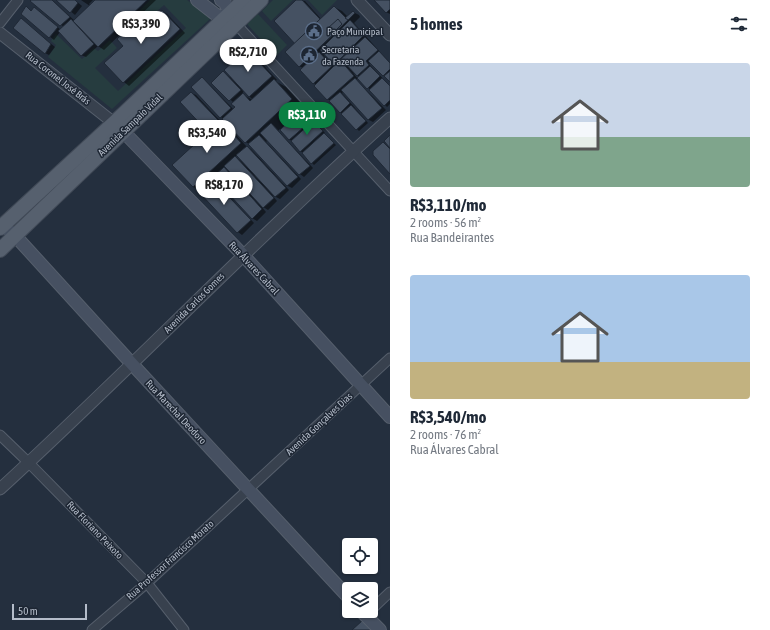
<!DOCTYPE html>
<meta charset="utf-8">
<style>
:root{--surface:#fff;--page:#f6f6f7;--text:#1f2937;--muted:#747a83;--accent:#0b8043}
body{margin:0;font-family:"Asap Condensed",sans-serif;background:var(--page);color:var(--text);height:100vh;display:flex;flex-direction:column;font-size:15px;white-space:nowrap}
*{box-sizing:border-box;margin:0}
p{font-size:13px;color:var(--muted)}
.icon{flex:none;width:22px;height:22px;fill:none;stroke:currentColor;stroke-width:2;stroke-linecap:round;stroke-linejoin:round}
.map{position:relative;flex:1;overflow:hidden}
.details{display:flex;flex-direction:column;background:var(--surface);width:380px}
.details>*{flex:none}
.fabs{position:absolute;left:342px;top:538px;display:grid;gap:8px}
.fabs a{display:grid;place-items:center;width:36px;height:36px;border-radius:4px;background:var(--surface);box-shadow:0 1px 3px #0004;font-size:20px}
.scale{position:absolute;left:12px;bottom:10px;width:75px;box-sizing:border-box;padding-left:4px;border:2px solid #b4bcc9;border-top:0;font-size:11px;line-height:14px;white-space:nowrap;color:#b4bcc9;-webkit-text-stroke:3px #1d2633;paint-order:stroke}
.price{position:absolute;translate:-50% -34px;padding:0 9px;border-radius:14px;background:#fff;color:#222;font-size:13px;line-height:26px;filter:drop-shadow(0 1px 2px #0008)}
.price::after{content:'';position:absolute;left:50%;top:24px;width:12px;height:9px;margin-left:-6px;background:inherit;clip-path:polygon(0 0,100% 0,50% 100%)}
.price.on{background:var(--accent);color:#fff}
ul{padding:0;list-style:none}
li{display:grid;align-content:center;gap:8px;height:212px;padding:0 20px}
li span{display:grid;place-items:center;height:124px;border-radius:4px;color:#555}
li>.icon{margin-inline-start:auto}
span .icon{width:72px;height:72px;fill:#fffc;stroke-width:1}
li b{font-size:17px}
h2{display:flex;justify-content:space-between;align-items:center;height:48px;padding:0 20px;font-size:17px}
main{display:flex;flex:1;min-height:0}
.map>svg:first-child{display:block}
.green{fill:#263c3f}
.shadow{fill:#0007;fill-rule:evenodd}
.building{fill:#455162;stroke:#1f2835}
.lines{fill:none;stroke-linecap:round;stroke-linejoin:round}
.minor-casing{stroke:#565f6c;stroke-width:11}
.tertiary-casing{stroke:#565f6c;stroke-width:13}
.secondary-casing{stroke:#565f6c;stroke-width:14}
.primary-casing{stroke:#414a57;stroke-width:16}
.minor{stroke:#38414e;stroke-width:9}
.tertiary{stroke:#38414e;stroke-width:11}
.secondary{stroke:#465061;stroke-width:12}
.primary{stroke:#56606e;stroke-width:14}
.labels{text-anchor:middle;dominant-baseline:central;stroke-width:3;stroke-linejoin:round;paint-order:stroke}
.poi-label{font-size:10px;fill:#b4bcc9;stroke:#1d2633;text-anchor:start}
.street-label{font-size:10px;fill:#b4bcc9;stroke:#1d2633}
</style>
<main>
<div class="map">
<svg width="390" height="630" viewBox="0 0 390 630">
<rect width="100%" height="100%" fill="#242f3e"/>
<g class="green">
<path d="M150,0H187L211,18L112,109L48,57L56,45L51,41L56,34L82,59L94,48L98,51L110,40L117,48L95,68L118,91L186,28L164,5L145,22L137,13Z"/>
<path d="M273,0H293L271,21L262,11Z"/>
<path d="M308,0H337L322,15Z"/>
<path d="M258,14L287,45L276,56L247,24Z"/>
</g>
<g class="shadow">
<path d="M33,0H52L75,21L90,6L81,0H93L89,4L91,6L96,0H156L104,50L98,46L86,57L81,55L60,32L54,40L22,14L27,8L32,11H38L61,30L64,27L32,1Z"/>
<path d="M57,0H75L82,6L75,15Z"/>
<path d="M298,0L305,1L321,19L334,7L342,11L348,17L353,12L359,15L360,17L354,23L390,63V80L371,62L369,64L390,86V104L387,107L359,78L356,80L386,110L373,122L369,120L343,92L342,93L368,123L359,131L328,99L315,86L316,85L314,83L303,68L299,66L296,43ZM325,54L337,65L334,67L324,56ZM344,61L348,66L342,63ZM353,73L360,77L358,79Z"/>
<path d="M375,0H390V14L386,12Z"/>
<path d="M162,11L167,14L185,33L129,86L124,82V46L138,21L146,26Z"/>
<path d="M21,19L55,47L49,55L45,53Z"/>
<path d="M247,50L253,54L277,80L275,81L286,87L304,107L301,110L305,112L325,133L324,134L336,145L314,165L280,129L278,131L313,168L304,177L300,174L268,140L266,142L301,179L292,188L288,186L250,145L246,142L225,120L221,117L202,78L206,81L234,110L236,107L234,103L213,83L224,73L230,77ZM244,91L252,99H251L242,94Z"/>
<path d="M191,93L196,95L221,122L227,125L247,147L251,149L289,190L280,199L272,195L277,201L268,210L260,205L266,212L257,221L252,218L214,176L211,179L216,182L254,223L242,235L238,232L200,190L193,187L210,131L207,129ZM237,155L243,162L235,157ZM226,166L232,173L223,168Z"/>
</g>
<g class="building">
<path d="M31,0H52L70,17L60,26L30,1Z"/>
<path d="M56,0H75L78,3L70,13Z"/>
<path d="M95,0H147L98,47L73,21Z"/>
<path d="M296,0H302L334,34L308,58L274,21Z"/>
<path d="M374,0H390V9L386,13Z"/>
<path d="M26,6L31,11L34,7L58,27L49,38L21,14Z"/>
<path d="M334,6L348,20L299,67L285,52Z"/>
<path d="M162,10L180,29L123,83L104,63L123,46L117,39L138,19L144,26Z"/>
<path d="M353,11L355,13L348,20L345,18Z"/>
<path d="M21,18L51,44L45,54L13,28Z"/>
<path d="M71,19L94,44L81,56L58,31Z"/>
<path d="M338,19L342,24L333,33L328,28Z"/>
<path d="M350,20L364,35L334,65L320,50Z"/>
<path d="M365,37L378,50L366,61L369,65L357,76L341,59Z"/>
<path d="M247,49L272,76L249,97L224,70Z"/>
<path d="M379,51L390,63V69L383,76L368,61Z"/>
<path d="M319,52L332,66L313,84L300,70Z"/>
<path d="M340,60L354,76L327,100L314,86Z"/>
<path d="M370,66L380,76L367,89L357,78Z"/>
<path d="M223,71L241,90L229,101L211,83Z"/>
<path d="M390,71V82L384,76Z"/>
<path d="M202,77L231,108L220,118L191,87Z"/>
<path d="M355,78L382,108L368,120L341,90Z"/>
<path d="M382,78L390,86V100L384,106L369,90Z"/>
<path d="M274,79L292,99L245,143L222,119L235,107L231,104L243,93L250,101Z"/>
<path d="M191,92L218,120L206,130L180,102Z"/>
<path d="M340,92L350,103L340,113L329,101Z"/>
<path d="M351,105L366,121L356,130L341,114Z"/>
<path d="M302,109L312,120L289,140L280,130Z"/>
<path d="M221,120L241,143L193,187L172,165Z"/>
<path d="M313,121L323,131L300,152L291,141Z"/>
<path d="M271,123L310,166L299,175L260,133Z"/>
<path d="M324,133L334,143L311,164L302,153Z"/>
<path d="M259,135L298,177L287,186L248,144Z"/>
<path d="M390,135V148L384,141Z"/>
<path d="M383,142L390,149V174L373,155V151Z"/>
<path d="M247,146L286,188L275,197L236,155Z"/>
<path d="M235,156L274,198L263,208L224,166Z"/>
<path d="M224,167L262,209L252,219L213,177Z"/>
<path d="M211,178L251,220L237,233L198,191Z"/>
<path d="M363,620L372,630H352Z"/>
</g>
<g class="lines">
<g class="minor-casing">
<g id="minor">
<path d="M0,23L18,0"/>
<path d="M236,24L390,191"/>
<path d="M0,435L29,463L147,583L184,630"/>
<path d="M371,610L390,592"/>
<path d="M92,630L147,583L390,358"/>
</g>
</g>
<g class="tertiary-casing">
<g id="tertiary">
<path d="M357,0L390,35"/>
<path d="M0,33L114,123"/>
<path d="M0,489C132,368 256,238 390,118"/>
</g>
</g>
<g class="secondary-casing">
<g id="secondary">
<path d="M197,0L215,14L232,23"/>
<path d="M221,0L225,3L234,21"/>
<path d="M117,125L243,255L390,417"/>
<path d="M3,225L20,241L133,365L349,598"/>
<path d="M361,611L380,630"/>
</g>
</g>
<g class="primary-casing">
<g id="primary">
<path d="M0,228L114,123L244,0"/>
<path d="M0,250L261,0"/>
</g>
</g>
<use href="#minor" class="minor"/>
<use href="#tertiary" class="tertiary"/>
<use href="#secondary" class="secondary"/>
<use href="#primary" class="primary"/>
</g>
<defs>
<g id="civic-ring" transform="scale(0.9)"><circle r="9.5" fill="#1d2633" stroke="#5c6f8a" stroke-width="1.5"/><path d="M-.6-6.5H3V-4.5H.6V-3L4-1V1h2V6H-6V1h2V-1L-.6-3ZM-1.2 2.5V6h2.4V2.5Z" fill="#5c6f8a"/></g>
</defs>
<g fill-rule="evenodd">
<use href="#civic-ring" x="314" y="31"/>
<use href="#civic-ring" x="309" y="55"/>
</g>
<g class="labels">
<g class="poi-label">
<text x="327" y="31">Paço Municipal</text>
<text x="322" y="49">Secretaria<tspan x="322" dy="12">da Fazenda</tspan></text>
</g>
<g class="street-label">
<text transform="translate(58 78) rotate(38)">Rua Coronel José Brás</text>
<text transform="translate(130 125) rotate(-44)">Avenida Sampaio Vidal</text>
<text transform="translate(254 268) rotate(47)">Rua Álvares Cabral</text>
<text transform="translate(194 303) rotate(-45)">Avenida Carlos Gomes</text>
<text transform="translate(176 412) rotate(47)">Rua Marechal Deodoro</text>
<text transform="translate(319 424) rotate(-43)">Avenida Gonçalves Dias</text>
<text transform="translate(95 530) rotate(46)">Rua Floriano Peixoto</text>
<text transform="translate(170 560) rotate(-42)">Rua Professor Francisco Morato</text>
</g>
</g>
</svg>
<div class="fabs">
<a><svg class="icon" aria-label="locate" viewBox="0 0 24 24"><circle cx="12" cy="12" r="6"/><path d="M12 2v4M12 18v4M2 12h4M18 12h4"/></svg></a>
<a><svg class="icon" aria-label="layers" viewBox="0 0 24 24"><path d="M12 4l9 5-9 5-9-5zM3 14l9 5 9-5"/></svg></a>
</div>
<div class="scale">50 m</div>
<b class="price" style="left:141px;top:45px">R$3,390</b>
<b class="price" style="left:248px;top:73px">R$2,710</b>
<b class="price on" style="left:307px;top:136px">R$3,110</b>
<b class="price" style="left:207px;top:154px">R$3,540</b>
<b class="price" style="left:224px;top:206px">R$8,170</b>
</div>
<section class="details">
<h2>5 homes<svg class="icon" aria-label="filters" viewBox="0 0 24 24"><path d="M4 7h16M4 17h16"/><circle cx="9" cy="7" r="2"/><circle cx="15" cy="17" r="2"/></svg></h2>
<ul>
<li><span style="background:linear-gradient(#c9d6e8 60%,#7fa58c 0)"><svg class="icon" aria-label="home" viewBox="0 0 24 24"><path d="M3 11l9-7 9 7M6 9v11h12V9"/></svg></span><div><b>R$3,110/mo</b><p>2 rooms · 56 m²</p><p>Rua Bandeirantes</p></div></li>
<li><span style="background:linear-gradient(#a9c7e8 70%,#c2b280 0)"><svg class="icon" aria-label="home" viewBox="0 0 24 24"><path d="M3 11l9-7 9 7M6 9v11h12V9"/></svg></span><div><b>R$3,540/mo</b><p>2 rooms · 76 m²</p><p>Rua Álvares Cabral</p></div></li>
</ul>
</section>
</main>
